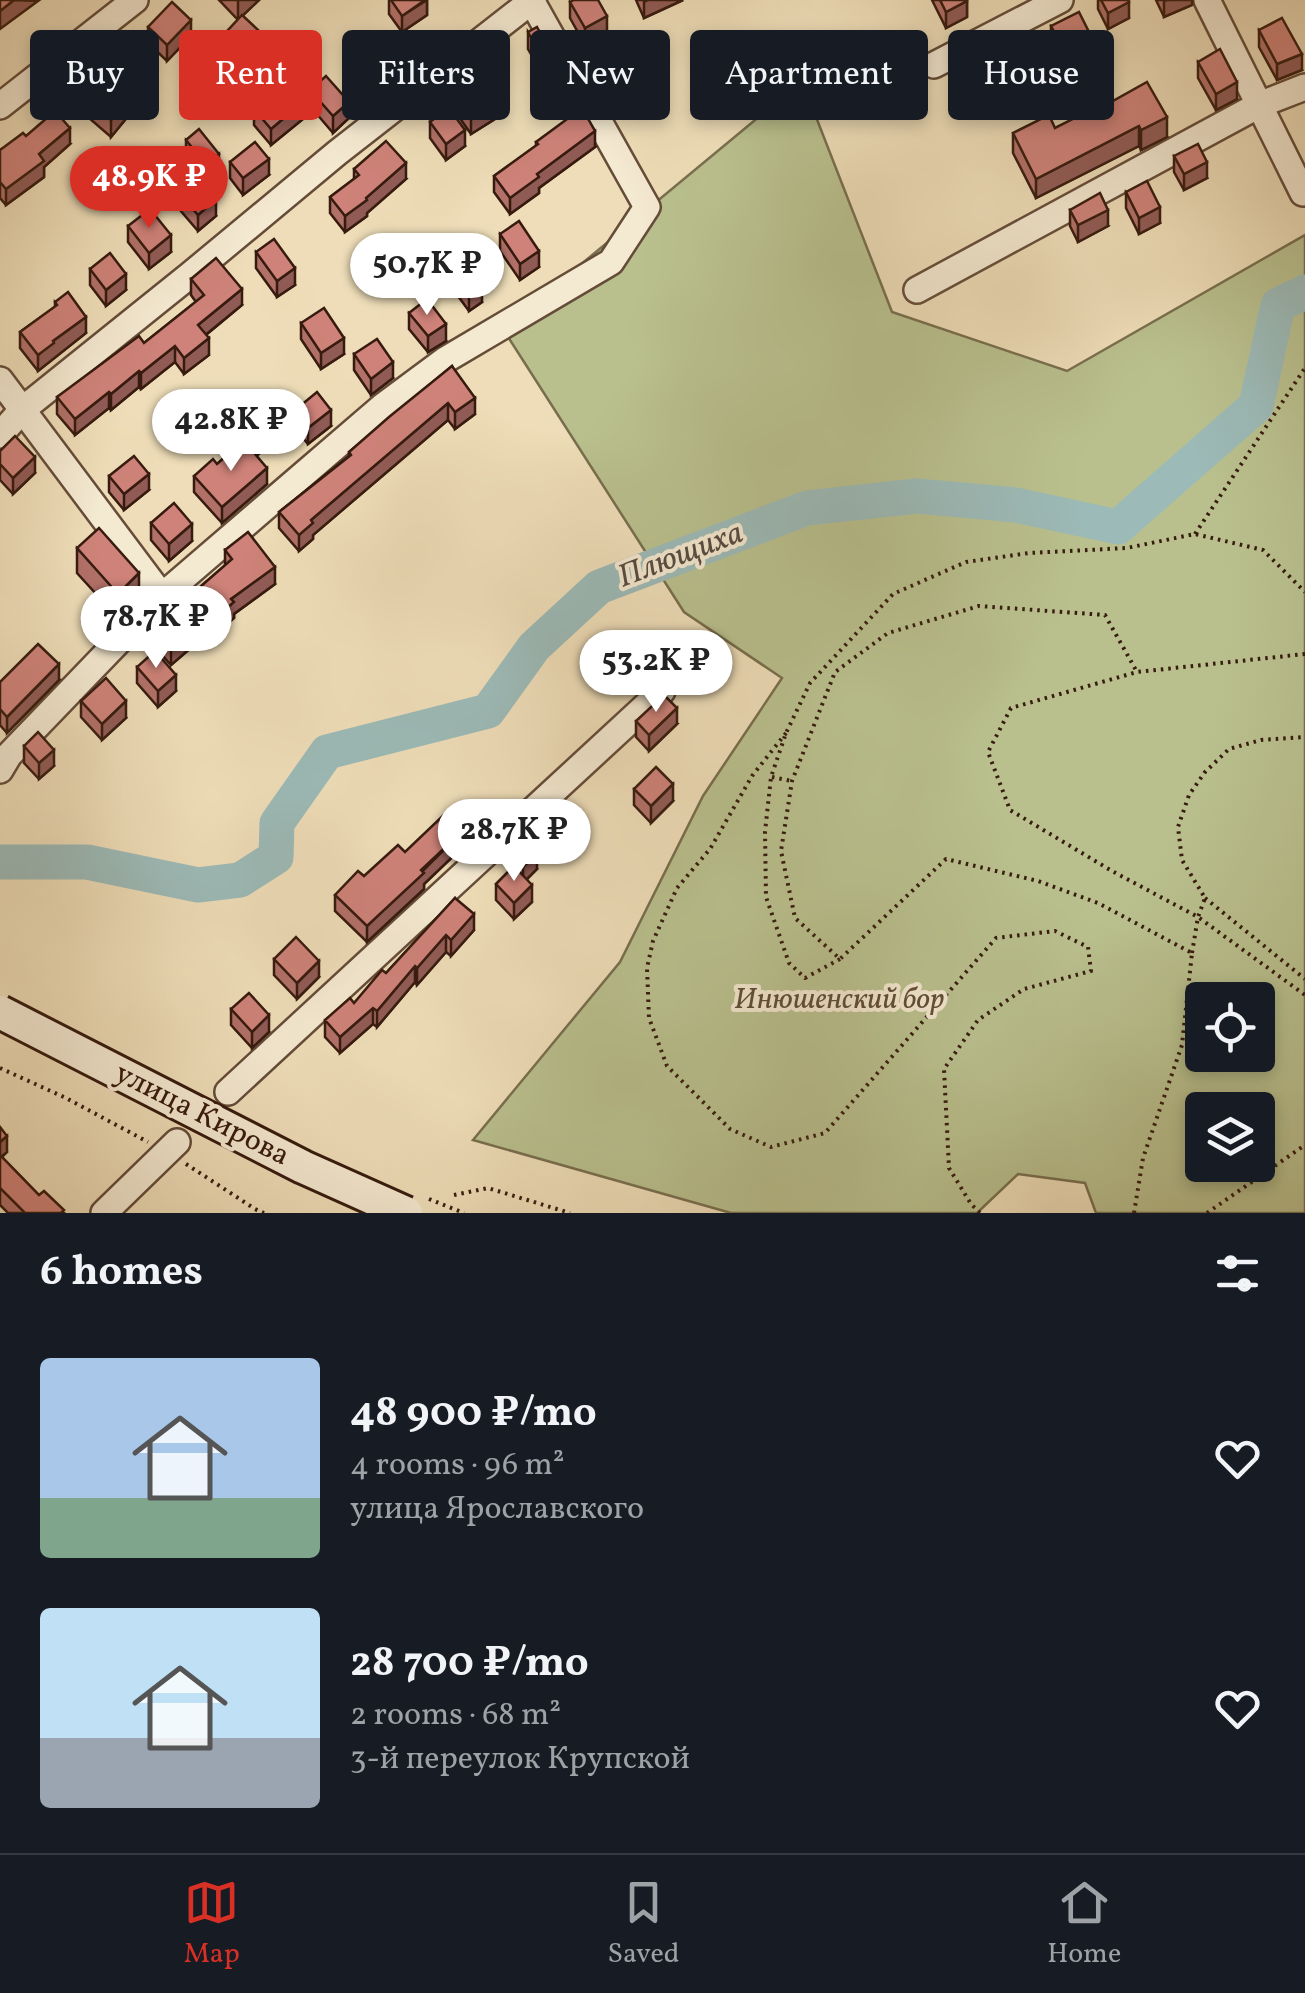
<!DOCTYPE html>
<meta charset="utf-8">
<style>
:root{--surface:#171b24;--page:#20242c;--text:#f1f3f6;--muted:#9ea1a6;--line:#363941;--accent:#d93025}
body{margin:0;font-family:Vollkorn,serif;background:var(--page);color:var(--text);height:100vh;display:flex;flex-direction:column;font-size:38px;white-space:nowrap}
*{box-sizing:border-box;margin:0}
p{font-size:32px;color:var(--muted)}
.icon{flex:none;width:55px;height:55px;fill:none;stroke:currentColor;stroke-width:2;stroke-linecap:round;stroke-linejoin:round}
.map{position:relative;height:1213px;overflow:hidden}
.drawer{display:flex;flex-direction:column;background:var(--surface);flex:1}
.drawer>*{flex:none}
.banner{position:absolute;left:30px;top:30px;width:1245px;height:90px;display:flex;gap:20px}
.buttons{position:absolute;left:1185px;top:982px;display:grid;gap:20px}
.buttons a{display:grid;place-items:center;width:90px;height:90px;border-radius:10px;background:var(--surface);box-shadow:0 5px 15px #0003;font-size:50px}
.price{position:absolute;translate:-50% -85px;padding:0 22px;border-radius:35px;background:#fff;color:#222;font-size:32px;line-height:65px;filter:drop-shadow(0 2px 5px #0008)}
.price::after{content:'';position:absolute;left:50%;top:60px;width:30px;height:22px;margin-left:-15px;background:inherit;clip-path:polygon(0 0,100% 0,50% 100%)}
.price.on{background:var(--accent);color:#fff}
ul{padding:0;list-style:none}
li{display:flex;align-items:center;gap:30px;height:250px;padding:0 40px}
li span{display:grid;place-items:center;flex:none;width:280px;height:200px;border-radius:10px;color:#555}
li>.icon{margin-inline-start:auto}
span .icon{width:120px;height:120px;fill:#fffc;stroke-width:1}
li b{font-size:42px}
h2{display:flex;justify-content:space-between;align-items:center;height:120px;padding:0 40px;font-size:42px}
.tag{padding:0 35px;border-radius:10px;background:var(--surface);box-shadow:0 5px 15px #0003;font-size:35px;line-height:90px}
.tag.on{background:var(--accent);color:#fff}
.menu{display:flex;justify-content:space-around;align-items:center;height:140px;border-top:2px solid var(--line);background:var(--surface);font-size:28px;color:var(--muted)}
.menu a{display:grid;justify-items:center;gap:5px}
.menu .on{color:var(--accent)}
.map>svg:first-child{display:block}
.green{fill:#b9c08e;stroke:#786e4e;stroke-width:2.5;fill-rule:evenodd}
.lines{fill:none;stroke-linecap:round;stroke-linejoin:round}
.river{stroke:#9cbab7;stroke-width:35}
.street-casing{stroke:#654c39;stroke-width:30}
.path{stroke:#371b0f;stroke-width:4;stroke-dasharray:2.5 5;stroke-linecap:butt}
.street{stroke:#f4e9d1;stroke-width:25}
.secondary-bridge-casing{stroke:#371b0f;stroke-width:38;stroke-linecap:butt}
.path-bridge{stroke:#371b0f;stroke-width:4;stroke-dasharray:2.5 5;stroke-linecap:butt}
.secondary-bridge{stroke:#f4e9d1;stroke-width:32}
.wall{fill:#b17068;stroke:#371b0f;stroke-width:2.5}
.shaded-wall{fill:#905b55;stroke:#371b0f;stroke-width:2.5}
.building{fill:#ce8279;stroke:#371b0f;stroke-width:2.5}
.labels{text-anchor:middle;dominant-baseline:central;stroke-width:8;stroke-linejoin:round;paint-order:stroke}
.park-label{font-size:30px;font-style:italic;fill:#5e4d35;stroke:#f4e9d1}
.street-label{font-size:30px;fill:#371b0f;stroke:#f4e9d1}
.water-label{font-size:32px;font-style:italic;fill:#554b41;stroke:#f4e9d1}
</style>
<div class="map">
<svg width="1305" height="1213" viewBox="0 0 1305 1213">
<rect width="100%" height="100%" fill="#eeddb8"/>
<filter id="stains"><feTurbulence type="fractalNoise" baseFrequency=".002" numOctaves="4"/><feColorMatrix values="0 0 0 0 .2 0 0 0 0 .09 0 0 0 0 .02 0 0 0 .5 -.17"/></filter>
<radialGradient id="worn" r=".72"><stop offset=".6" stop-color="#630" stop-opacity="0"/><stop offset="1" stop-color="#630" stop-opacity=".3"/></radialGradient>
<path class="green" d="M802,81L892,312L1067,371L1305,235V1213H1096L1085,1183L1018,1174L977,1213H731L473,1140L620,962L703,796L782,678L684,612L503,329ZM1202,1000H1258V1055H1202ZM1202,1110H1258V1165H1202Z"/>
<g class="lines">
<path class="river" d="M0,862H87L198,885L240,880L276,857L277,823L327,752L488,711L534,647L599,587L807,508L917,496L1016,505L1118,527L1256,406L1278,305L1305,292"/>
<g class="street-casing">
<g id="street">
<path d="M1207,0L1303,193"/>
<path d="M934,65L1060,0"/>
<path d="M0,106L135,0"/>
<path d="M917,290L1259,105L1305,87"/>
<path d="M0,380L162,596"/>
<path d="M0,435L22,410L190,275L337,153L533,0"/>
<path d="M0,770L9,755L162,596L383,406L445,360L611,262L647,207L531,0"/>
<path d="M228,1092L662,691"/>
<path d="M104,1213L177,1142"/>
</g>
</g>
<g class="path">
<path d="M1195,534L1305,368"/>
<path d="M1305,654L1137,672L1011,708L988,752L1010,810L1112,871L1198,917L1305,995"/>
<path d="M786,733L752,776L710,849L677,888L653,941L647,968L649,1018L667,1066L730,1129L771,1147L825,1133L996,938L1055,931L1088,947L1091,971L1024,989L978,1020L944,1069L949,1168L971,1204L980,1213"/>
<path d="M772,777L792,781"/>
<path d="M1205,898L1305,979"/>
<path d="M1192,953L1198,917L1205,898L1182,860L1178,827L1189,795L1205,772L1229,749L1261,740L1305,737"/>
<path d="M840,959L805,978L789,963L766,897L765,832L771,777L786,733L810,683L893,594L966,562L1029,553L1127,548L1195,534L1263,550L1305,592"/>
<path d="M0,1068L66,1098L148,1142"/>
<path d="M186,1164L255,1209L264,1213"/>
<path d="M454,1195L488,1188L570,1213"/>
<path d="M1134,1213L1143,1158L1182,1045L1192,953L1098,903L1038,881L946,859L840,959L795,918L781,851L792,781L835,672L888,633L979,606L1105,615L1137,672"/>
<path d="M1207,1213L1305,1145"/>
</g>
<use href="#street" class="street"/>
<g class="secondary-bridge-casing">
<path id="secondary-bridge" d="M0,1012L303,1167L406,1213"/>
</g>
<path class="path-bridge" d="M429,1199L464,1213"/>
<use href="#secondary-bridge" class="secondary-bridge"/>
</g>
<g class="wall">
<path d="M219,0H259L242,16L271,58L247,85L217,59V42L238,20Z"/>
<path d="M389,0H427V15L402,32L389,14Z"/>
<path d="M636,0H683L644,18Z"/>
<path d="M932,0H967V17L946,28Z"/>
<path d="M1098,0H1128L1129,18L1108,29L1098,9Z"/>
<path d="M1156,0H1192V5L1164,17Z"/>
<path d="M570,2L607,33L585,45L570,18Z"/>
<path d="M1051,26L1091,52L1064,66L1051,42Z"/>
<path d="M148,27L191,36L167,61L148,43Z"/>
<path d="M1259,30L1302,70L1277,80L1259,47Z"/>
<path d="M528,32L552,70L543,75L528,49Z"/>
<path d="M362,61L398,74L376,94L362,78Z"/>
<path d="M1198,62L1237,99L1216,110L1198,78Z"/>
<path d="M986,63L1029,87L1000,104L986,79Z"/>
<path d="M310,90L349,118L333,133L310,106Z"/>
<path d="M82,96L138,104L111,137L82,112Z"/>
<path d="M459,101L506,112L471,134L459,117Z"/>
<path d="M1111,102L1167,137L1141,150L1139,146L1036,198L1013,153V133L1055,128Z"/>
<path d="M254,109L303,119L271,145L254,125Z"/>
<path d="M430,122L465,146L446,160L430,138Z"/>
<path d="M26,136L70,144L44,167V177L6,205L0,198V150Z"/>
<path d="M186,140L219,170L206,181L186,156Z"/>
<path d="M536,142L595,147L539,188V193L510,214L494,192V176L536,146Z"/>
<path d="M1174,156L1207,178L1184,190L1174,172Z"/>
<path d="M230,162L269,175L243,195L230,178Z"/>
<path d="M354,169L406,179L367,213V216L345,232L330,213V197L354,179Z"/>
<path d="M1126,192L1160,223L1139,234L1126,208Z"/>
<path d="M180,194L216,216L198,231L180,210Z"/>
<path d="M1070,210L1108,226L1078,242L1070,226Z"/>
<path d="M128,226L171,252L149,269L128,242Z"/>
<path d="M500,234L539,267L520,280L500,251Z"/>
<path d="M256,252L295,285L277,297L256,268Z"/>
<path d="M447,264L482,302L469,311L447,281Z"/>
<path d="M90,269L126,290L106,306L90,285Z"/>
<path d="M191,279L242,305L206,335L209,355L184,374L175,362L141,389L139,387L111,410L109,408L75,435L57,414V397L144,343L196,302L191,295Z"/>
<path d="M55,302L86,333L38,371L20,348V332L55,307Z"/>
<path d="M409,313L446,341L428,352L409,329Z"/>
<path d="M301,323L344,354L321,369L301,339Z"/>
<path d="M354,354L393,378L371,395L354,370Z"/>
<path d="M452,366L475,414L455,429L448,420L313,535V539L299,551L279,528V512L349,456V452Z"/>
<path d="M228,410L274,441L256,456L267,484L222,523L194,492V476L217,464L241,443L228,427Z"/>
<path d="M294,411L331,426L308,444L294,427Z"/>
<path d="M0,451L35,473L13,494L0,480Z"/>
<path d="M109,476L149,490L124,510L109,492Z"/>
<path d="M151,523L192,541L169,561L151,540Z"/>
<path d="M77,548L139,597L118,618L77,573Z"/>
<path d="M225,550L275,584L234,614V618L211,638L207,634L171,665L153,645V628L225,566Z"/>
<path d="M137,667L176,691L158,707L137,683Z"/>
<path d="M59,680L7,733L0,725V682Z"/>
<path d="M81,701L126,718L102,740L81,717Z"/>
<path d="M636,721L677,724L649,751L636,737Z"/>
<path d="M24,746L54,766L39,779L24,763Z"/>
<path d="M634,789L673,801L651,823L634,805Z"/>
<path d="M467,843L424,884V889L367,942L335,911V895L405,852Z"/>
<path d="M504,847L537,869L527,879L532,902L514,919L496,900V884L510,870L504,863Z"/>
<path d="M455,898L474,930L451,956L446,952L417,985L415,982L377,1027L373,1024L340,1053L325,1037V1020L354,1003L386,973Z"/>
<path d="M274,959L319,977L297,999L274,975Z"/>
<path d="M231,1009L269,1032L252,1048L231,1025Z"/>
<path d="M0,1127L7,1152L2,1157L39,1195L64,1213H8L0,1205Z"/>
</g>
<g class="shaded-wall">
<path d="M14,0L38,1L0,29V11Z"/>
<path d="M238,0H259L238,20Z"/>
<path d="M427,0V15L402,32V16Z"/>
<path d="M648,0H683L644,18V2Z"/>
<path d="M1167,0H1192V5L1164,17V1Z"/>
<path d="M967,1V17L946,28V12Z"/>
<path d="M1129,2V18L1108,29V13Z"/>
<path d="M607,16V33L585,45V28Z"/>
<path d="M191,20V36L167,61V45Z"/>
<path d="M1091,36V52L1064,66V50Z"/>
<path d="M271,42V58L247,85V69Z"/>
<path d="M552,54V70L543,75V59Z"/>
<path d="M1302,54V70L1277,80V64Z"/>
<path d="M398,58V74L376,94V77Z"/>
<path d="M1029,71V87L1000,104V87Z"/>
<path d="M1237,82V99L1216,110V94Z"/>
<path d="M138,88V104L111,137V120Z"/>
<path d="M506,96V112L471,134V118Z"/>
<path d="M303,102V119L271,145V129Z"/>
<path d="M349,102V118L333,133V116Z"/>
<path d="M1167,117V137L1141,150V130Z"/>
<path d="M1139,126V146L1036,198V179Z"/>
<path d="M70,128V144L44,167V177L6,205V189L39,154Z"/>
<path d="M465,130V146L446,160V144Z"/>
<path d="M595,131V147L539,188V193L510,214V198L537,174Z"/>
<path d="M219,154V170L206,181V165Z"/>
<path d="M269,159V175L243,195V178Z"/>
<path d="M1207,162V178L1184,190V174Z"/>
<path d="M406,163V179L367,213V216L345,232V216Z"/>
<path d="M216,199V216L198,231V215Z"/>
<path d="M1160,207V223L1139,234V218Z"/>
<path d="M1108,210V226L1078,242V225Z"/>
<path d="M171,235V252L149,269V253Z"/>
<path d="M539,251V267L520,280V264Z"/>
<path d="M295,268V285L277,297V281Z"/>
<path d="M126,274V290L106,306V290Z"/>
<path d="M482,285V302L469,311V295Z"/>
<path d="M242,289V305L198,341V325Z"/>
<path d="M86,317V333L38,371V355L53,341Z"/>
<path d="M446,324V341L428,352V336Z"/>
<path d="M209,338V355L184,374V358Z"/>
<path d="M344,338V354L321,369V353Z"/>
<path d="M175,346V362L141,389V373Z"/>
<path d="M393,362V378L371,395V379Z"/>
<path d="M139,371V387L111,410V394Z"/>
<path d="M109,392V408L75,435V419Z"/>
<path d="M475,398V414L455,429V412Z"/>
<path d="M448,403V420L313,535V539L299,551V535L311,520Z"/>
<path d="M331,410V426L308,444V428Z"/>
<path d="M274,425V441L254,458V442Z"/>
<path d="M35,457V473L13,494V478Z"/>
<path d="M267,468V484L222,523V507Z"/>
<path d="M149,474V490L124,510V494Z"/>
<path d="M192,524V541L169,561V544Z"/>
<path d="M275,567V584L234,614V618L211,638V622L231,599Z"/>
<path d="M139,573V597L118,618V594Z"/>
<path d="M207,618V634L171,665V649Z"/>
<path d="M59,664V680L7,733V717Z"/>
<path d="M176,675V691L158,707V691Z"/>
<path d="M126,701V718L102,740V724Z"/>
<path d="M677,708V724L649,751V735Z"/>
<path d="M54,750V766L39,779V763Z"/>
<path d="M673,784V801L651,823V806Z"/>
<path d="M467,827V843L424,884V889L367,942V926Z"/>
<path d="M537,853V869L523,883V867Z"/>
<path d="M532,885V902L514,919V903Z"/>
<path d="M474,914V930L451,956V940Z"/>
<path d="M446,935V952L417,985V968Z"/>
<path d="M319,961V977L297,999V983Z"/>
<path d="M415,966V982L377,1027V1011Z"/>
<path d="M373,1008V1024L340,1053V1037Z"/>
<path d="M269,1015V1032L252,1048V1032Z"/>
<path d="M7,1136V1152L0,1158V1142Z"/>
</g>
<g class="building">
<path d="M0,0H14L0,11Z"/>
<path d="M391,0H425L402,16Z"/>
<path d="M574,0H598L607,16L585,28L570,2Z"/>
<path d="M940,0H967V1L946,12Z"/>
<path d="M1101,0H1128L1129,2L1108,13Z"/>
<path d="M172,2L191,20L167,45L148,27Z"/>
<path d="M1079,12L1091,36L1064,50L1051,26Z"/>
<path d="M242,15L271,42L247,69L217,42Z"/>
<path d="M1282,18L1302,54L1277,64L1259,30Z"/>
<path d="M537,27L552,54L543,59L528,32Z"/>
<path d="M384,42L398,58L376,77L362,61Z"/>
<path d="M1015,46L1029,71L1000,87L986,63Z"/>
<path d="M1220,49L1237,82L1216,94L1198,62Z"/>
<path d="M110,64L138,88L111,120L82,96Z"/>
<path d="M326,76L349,102L333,116L310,90Z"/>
<path d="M494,77L506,96L471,118L459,101Z"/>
<path d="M286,82L303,102L271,129L254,109Z"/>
<path d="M1147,82L1167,117L1141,130L1139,126L1036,179L1013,133L1049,115L1055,128L1110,100L1111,102Z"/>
<path d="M582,108L595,131L537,174L539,177L510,198L494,176L538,144L536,142Z"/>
<path d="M55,111L70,128L39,154L44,161L6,189L0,182V150L23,133L26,136Z"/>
<path d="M444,111L450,118L454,115L465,130L446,144L430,122Z"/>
<path d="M199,129L219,154L206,165L186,140Z"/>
<path d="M386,141L406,163L366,198L367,200L345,216L330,197L359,175L354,169Z"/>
<path d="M255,142L269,159L243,178L230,162Z"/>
<path d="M1198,144L1207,162L1184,174L1174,156Z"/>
<path d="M198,178L216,199L198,215L180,194Z"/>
<path d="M1147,181L1160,207L1139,218L1126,192Z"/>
<path d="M1100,193L1108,210L1078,225L1070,210Z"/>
<path d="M150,209L171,235L149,253L128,226Z"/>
<path d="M519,221L539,251L520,264L500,234Z"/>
<path d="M274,239L295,268L277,281L256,252Z"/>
<path d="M110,253L126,274L106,290L90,269Z"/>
<path d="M461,255L482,285L469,295L447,264Z"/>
<path d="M216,258L242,289L198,325L209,338L184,358L175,346L141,373L139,371L111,394L109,392L75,419L57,397L139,336L144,343L204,295L191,279Z"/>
<path d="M68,292L86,317L53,341L54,343L38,355L20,332L57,305L55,302Z"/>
<path d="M427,299L446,324L428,336L409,313Z"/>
<path d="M324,308L344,338L321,353L301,323Z"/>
<path d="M377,339L393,362L371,379L354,354Z"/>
<path d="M452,366L475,398L455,412L448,403L311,520L313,523L299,535L279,512L351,455L349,452L389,417Z"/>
<path d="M317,392L331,410L308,428L294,411Z"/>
<path d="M248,394L274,425L254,442L228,410Z"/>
<path d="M15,436L35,457L13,478L0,464V451Z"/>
<path d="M244,441L267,468L222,507L194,476L213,459L217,464Z"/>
<path d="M134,456L149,474L124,494L109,476Z"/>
<path d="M174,503L192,524L169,544L151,523Z"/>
<path d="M99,528L139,573L118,594L77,548Z"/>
<path d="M248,532L275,567L231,599L234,602L211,622L207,618L171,649L153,628L232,559L225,550Z"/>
<path d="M38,644L59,664L7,717L0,709V682Z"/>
<path d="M155,651L176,675L158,691L137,667Z"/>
<path d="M106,678L126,701L102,724L81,701Z"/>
<path d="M664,695L677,708L649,735L636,721Z"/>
<path d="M38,732L54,750L39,763L24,746Z"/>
<path d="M656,767L673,784L651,806L634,789Z"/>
<path d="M450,809L467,827L421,870L424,873L367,926L335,895L358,871L364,876L398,845L405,852Z"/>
<path d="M518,833L537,853L523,867L504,847Z"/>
<path d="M514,866L532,885L514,903L496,884Z"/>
<path d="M455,898L474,914L451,940L446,935L417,968L415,966L377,1011L373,1008L340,1037L325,1020L350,998L354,1003L382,970L386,973Z"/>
<path d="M296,937L319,961L297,983L274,959Z"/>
<path d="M249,993L269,1015L252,1032L231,1009Z"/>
<path d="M0,1127L7,1136L0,1142Z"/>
<path d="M0,1155L39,1195L44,1191L64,1210L61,1213H25L0,1188Z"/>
</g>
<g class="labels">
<g class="park-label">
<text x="839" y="1000">Инюшенский бор</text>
</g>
<g class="street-label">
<text transform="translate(202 1115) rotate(27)">улица Кирова</text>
</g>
<g class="water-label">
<text transform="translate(681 556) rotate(-21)">Плющиха</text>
</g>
</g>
<rect width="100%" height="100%" filter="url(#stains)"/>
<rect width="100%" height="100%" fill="url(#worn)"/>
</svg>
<div class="buttons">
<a><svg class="icon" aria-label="locate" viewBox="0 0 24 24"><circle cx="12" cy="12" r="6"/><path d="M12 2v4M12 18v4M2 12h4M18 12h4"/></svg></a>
<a><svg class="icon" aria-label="layers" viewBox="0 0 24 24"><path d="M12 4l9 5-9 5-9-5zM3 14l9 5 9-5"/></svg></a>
</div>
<b class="price on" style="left:149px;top:231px">48.9K ₽</b>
<b class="price" style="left:427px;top:318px">50.7K ₽</b>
<b class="price" style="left:231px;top:474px">42.8K ₽</b>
<b class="price" style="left:156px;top:671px">78.7K ₽</b>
<b class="price" style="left:656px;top:715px">53.2K ₽</b>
<b class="price" style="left:514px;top:884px">28.7K ₽</b>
<div class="banner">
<a class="tag">Buy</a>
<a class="tag on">Rent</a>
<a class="tag">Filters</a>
<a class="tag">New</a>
<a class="tag">Apartment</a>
<a class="tag">House</a>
</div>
</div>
<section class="drawer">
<h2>6 homes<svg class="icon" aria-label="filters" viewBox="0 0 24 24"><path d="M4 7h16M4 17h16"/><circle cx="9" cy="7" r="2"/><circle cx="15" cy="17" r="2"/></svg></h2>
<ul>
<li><span style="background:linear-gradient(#a9c7e8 70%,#7fa58c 0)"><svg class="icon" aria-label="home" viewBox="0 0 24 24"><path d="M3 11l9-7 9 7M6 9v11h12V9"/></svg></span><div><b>48 900 ₽/mo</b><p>4 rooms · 96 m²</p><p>улица Ярославского</p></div><svg class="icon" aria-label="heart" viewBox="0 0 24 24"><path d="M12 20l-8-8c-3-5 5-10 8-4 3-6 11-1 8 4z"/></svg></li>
<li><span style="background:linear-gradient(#bfe0f5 65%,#9aa5b1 0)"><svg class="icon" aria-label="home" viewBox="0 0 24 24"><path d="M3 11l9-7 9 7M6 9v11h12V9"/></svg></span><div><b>28 700 ₽/mo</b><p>2 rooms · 68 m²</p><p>3-й переулок Крупской</p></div><svg class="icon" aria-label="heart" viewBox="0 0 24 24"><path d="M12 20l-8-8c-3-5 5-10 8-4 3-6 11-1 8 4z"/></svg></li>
</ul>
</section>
<nav class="menu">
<a class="on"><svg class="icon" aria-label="map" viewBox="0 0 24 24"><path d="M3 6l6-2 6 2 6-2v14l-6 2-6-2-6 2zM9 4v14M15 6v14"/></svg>Map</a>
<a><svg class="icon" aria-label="saved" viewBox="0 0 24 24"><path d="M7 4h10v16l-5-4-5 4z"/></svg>Saved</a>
<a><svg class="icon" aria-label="home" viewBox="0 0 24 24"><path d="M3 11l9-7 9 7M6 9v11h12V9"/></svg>Home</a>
</nav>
